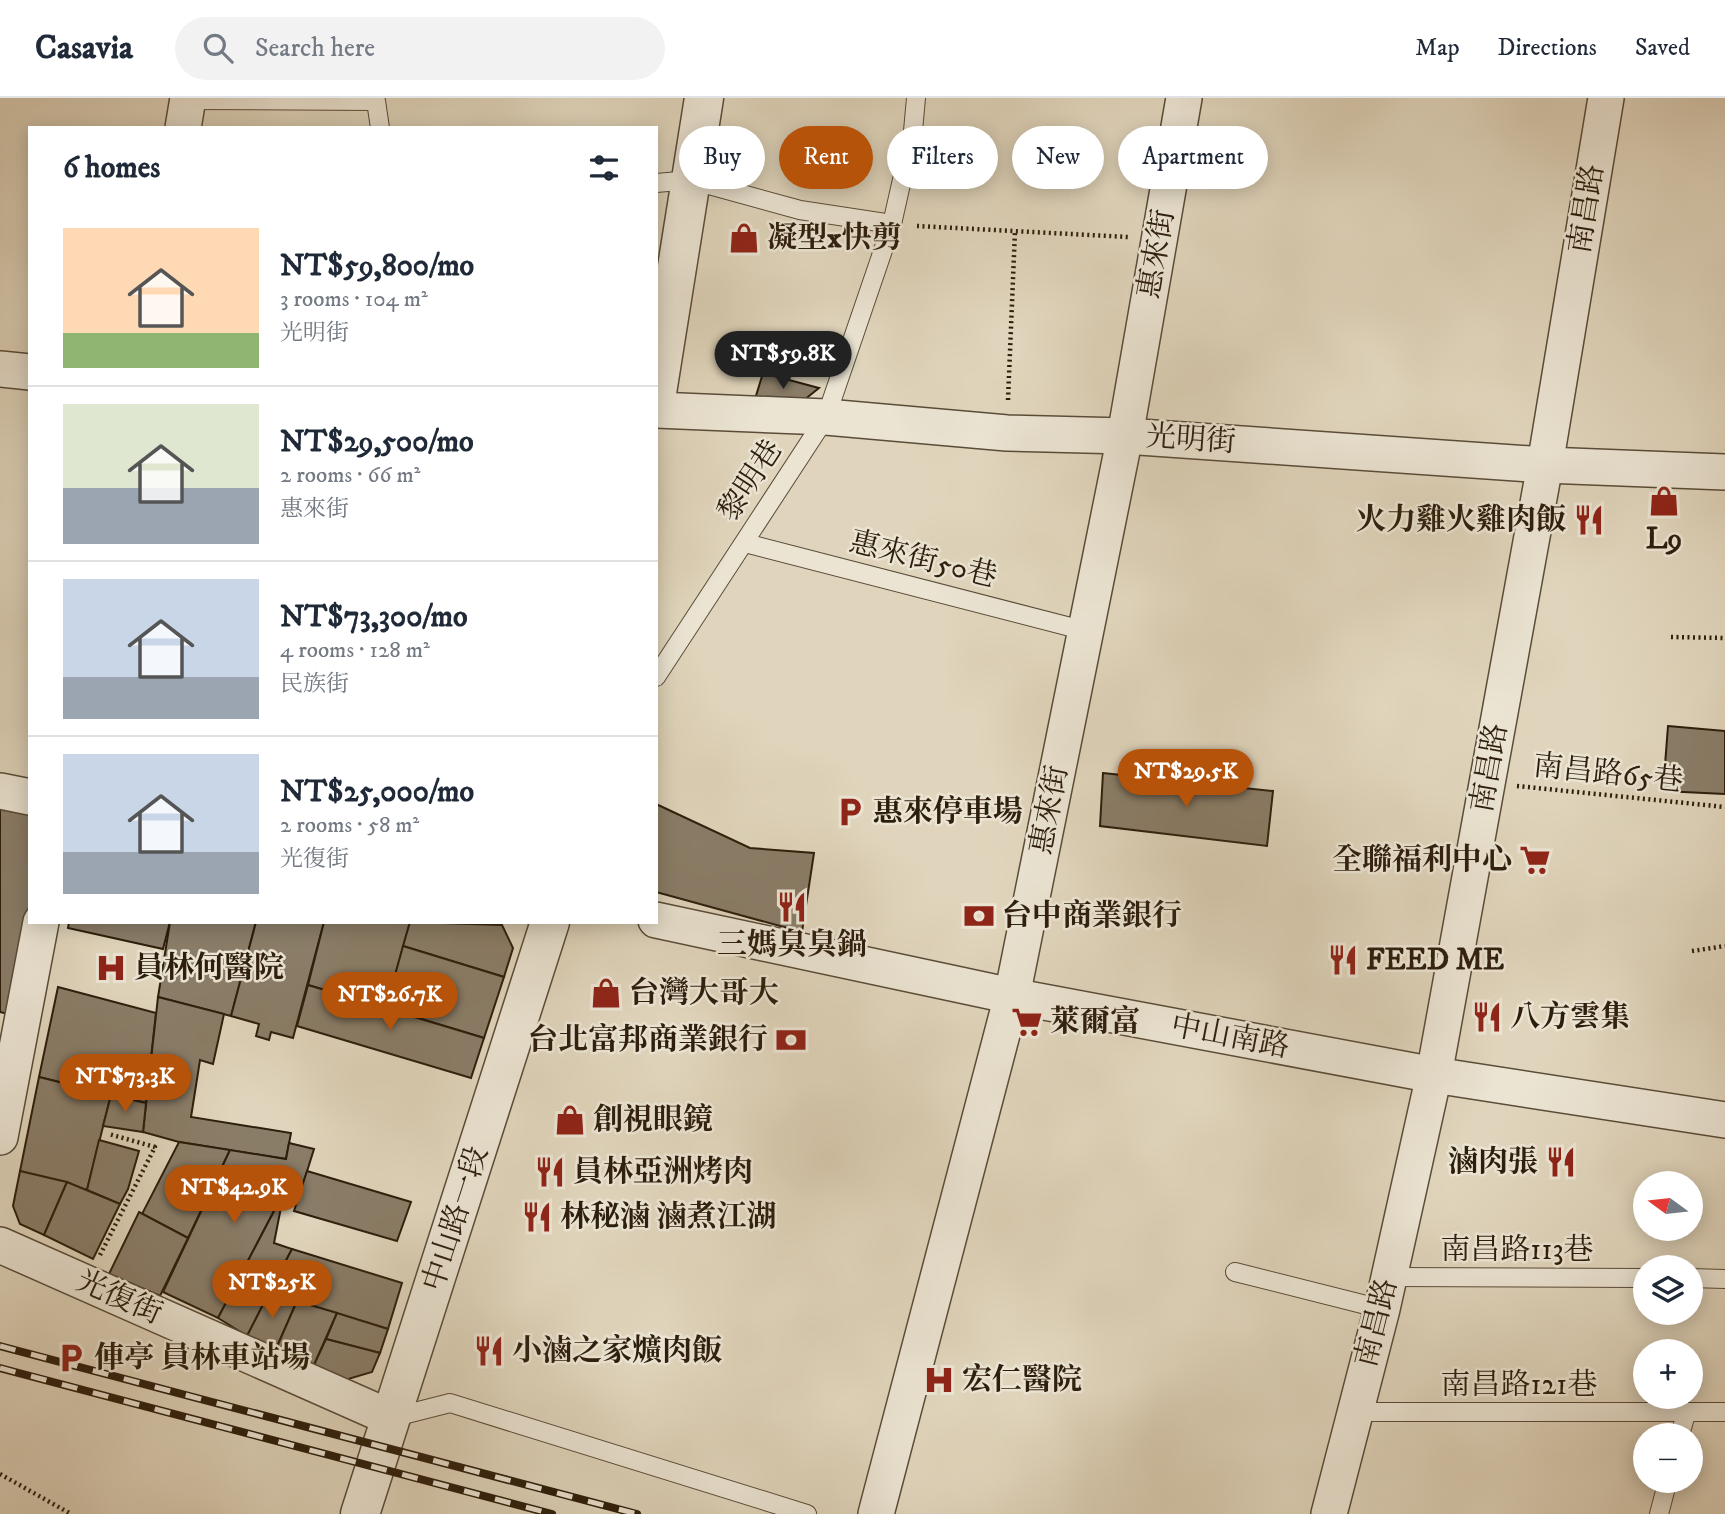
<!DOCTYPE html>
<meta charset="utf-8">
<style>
:root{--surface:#fff;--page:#f2f2f3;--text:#1f2937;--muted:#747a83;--line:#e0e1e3;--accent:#b45309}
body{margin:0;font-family:"IM FELL DW Pica","Noto Serif TC",serif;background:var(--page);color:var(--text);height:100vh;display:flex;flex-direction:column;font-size:26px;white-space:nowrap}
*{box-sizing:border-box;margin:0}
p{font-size:23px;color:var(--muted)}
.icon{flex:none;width:38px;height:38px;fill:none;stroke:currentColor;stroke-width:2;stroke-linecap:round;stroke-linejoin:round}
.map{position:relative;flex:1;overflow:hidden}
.drawer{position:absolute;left:28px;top:28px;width:630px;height:798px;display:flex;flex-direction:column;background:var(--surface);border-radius:0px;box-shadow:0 4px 18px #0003}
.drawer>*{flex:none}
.hud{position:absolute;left:679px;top:28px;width:665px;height:63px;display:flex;gap:14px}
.needle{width:46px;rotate:285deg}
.tools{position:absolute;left:1633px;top:1073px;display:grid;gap:14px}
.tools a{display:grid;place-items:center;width:70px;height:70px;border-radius:50%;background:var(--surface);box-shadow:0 4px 18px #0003;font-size:35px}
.price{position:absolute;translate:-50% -60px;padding:0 16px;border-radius:24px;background:var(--accent);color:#fff;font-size:23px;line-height:46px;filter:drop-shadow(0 2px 4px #0008)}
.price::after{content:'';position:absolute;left:50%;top:42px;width:21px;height:16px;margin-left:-10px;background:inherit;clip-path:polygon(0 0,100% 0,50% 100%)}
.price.on{background:#222;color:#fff}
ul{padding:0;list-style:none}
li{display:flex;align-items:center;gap:21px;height:175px;padding:0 35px}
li+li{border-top:2px solid var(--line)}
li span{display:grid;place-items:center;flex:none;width:196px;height:140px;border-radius:0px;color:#555}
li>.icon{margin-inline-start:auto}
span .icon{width:84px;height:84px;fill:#fffc;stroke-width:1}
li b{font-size:30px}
h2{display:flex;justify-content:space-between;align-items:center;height:84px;padding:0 35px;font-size:30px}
.pill{padding:0 24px;border-radius:32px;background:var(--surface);box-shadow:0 4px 18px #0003;font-size:24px;line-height:63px}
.pill.on{background:var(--accent);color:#fff}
header{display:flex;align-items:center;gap:42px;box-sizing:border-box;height:98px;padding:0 35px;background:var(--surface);border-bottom:2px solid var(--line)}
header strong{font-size:33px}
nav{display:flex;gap:38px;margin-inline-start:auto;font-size:24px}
.search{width:490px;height:63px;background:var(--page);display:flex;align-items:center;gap:18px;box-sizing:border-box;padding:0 24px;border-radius:38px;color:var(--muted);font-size:26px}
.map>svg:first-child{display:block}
.building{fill:#8a7d68;stroke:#2d1e0c;stroke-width:2}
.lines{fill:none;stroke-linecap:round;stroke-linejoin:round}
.service-casing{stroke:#5a4c38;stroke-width:20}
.minor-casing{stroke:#5a4c38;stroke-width:38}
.tertiary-casing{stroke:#5a4c38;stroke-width:41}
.path{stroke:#2d1e0c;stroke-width:4.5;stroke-dasharray:2 3.5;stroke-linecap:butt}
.service{stroke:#ebe4d3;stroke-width:18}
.minor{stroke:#ebe4d3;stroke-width:35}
.tertiary{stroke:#ebe4d3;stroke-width:38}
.rail-casing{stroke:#2d1e0c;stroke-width:8}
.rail{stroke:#ebe4d3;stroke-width:5;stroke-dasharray:16;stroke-linecap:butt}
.labels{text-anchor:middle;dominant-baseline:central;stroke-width:5;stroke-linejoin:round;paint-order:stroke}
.street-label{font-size:30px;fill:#2d1e0c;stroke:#ebe4d3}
.poi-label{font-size:30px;font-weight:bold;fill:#2d1e0c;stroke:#ebe4d3;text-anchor:start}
</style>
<header>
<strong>Casavia</strong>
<div class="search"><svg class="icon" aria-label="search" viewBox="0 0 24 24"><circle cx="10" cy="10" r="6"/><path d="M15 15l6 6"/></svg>Search here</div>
<nav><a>Map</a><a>Directions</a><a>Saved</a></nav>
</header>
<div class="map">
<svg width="1725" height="1416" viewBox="0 0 1725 1416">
<rect width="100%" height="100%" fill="#e0d5bc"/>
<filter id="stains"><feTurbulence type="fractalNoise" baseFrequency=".00286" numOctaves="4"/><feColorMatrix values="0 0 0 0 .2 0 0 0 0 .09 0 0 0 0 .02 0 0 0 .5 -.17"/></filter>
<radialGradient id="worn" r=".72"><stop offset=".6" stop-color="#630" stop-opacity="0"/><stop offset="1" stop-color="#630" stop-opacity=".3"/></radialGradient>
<g class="building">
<path d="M763,275L819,290L793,311L755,301Z"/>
<path d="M1668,628L1725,633V696L1663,693Z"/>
<path d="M1103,675L1273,693L1267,748L1100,728Z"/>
<path d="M656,706L750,750L814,755L802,834L656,794Z"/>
<path d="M0,709L30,714V824L12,917L0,914Z"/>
<path d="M69,824H170L163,851L68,830Z"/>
<path d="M170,824H256L231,918L158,899Z"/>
<path d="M256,824H324L293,940L271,934L269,942L256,938L259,926L231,918Z"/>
<path d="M324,824H410L386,910L308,887Z"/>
<path d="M410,824L502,827L513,850L504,879L403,848Z"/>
<path d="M403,848L504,879L484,940L386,910Z"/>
<path d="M308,887L484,940L471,980L297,928Z"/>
<path d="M58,889L156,915L146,1005L39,979Z"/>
<path d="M158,899L224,916L213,966L200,962L191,1019L291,1035L286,1061L179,1044L143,1034Z"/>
<path d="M39,979L111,997L87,1092L20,1073Z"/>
<path d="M111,997L146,1005L143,1034L103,1028Z"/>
<path d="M99,1042L139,1053L128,1091L120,1106L87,1092Z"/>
<path d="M179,1044L230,1052L188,1140L142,1116Z"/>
<path d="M289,1045L314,1051L299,1099L284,1094L218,1220L163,1194L230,1052L286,1061Z"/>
<path d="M20,1073L67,1084L44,1137L20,1126L13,1108Z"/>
<path d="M307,1073L411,1104L397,1143L294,1113Z"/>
<path d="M67,1084L120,1106L93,1161L44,1137Z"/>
<path d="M284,1094L274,1145L292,1151L247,1238L218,1220Z"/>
<path d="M139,1114L188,1140L160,1198L109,1176Z"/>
<path d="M292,1151L402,1185L388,1231L269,1195Z"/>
<path d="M269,1195L297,1203L276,1251L247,1238Z"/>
<path d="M297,1203L337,1215L314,1267L276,1251Z"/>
<path d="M337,1215L388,1231L380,1255L326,1241Z"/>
<path d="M326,1241L380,1255L372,1274L345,1282L314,1267Z"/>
</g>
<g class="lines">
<g class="service-casing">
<g id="service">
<path d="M188,2L376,3L380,30"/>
<path d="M656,85L691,82L800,112L892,126"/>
<path d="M745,445L1086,533"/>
<path d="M656,579L826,319L892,126L913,33L916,0"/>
<path d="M1235,1174L1382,1211"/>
<path d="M1389,1179L1645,1180"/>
<path d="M1690,1180L1725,1181"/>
<path d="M1355,1314H1725"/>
<path d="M391,1320L450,1305L807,1416"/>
<path d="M1680,1337L1686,1316"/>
<path d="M1659,1416L1668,1382"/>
</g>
</g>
<g class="minor-casing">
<g id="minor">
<path d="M183,30L188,0"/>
<path d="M0,271L30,274"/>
<path d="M656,312L826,319L1007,335L1125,338L1545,367L1725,374"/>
<path d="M0,693L30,699"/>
<path d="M656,822L1012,898L1434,977L1725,1022"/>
<path d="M0,1039L41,824"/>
<path d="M0,1147L391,1320"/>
<path d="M876,1416L1012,898L1125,338L1184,0"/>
<path d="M1329,1416L1382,1211L1434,977L1545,367L1606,0"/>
</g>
</g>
<g class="tertiary-casing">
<g id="tertiary">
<path d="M656,301L704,0"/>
<path d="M360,1416L550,824"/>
</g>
</g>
<g class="path">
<path d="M917,128L1128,139"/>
<path d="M1008,302L1015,133"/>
<path d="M1671,539L1725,540"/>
<path d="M1517,688L1725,709"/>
<path d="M1692,853L1725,848"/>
<path d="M100,1157L155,1049L109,1036"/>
<path d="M0,1376L71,1416"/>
</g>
<use href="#service" class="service"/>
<use href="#minor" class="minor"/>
<use href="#tertiary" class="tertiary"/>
<g class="rail-casing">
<g id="rail">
<path d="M0,1248L637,1416"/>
<path d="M0,1270L552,1416"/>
</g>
</g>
<use href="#rail" class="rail"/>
</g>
<defs>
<g id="shop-bare" transform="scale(2.415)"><path d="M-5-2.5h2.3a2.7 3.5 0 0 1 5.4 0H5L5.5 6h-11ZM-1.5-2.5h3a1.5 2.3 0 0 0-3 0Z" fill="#8f2418" stroke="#ebe4d3" stroke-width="2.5" paint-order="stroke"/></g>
<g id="restaurant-bare" transform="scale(2.415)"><path d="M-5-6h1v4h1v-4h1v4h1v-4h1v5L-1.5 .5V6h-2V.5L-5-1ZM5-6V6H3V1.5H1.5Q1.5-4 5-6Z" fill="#8f2418" stroke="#ebe4d3" stroke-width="2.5" paint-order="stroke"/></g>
<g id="parking-bare" transform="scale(2.415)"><path d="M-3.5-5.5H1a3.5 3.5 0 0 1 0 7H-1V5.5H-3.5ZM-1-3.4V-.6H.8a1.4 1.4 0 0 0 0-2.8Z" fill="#8f2418" stroke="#ebe4d3" stroke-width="2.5" paint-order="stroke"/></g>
<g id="supermarket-bare" transform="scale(2.415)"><path d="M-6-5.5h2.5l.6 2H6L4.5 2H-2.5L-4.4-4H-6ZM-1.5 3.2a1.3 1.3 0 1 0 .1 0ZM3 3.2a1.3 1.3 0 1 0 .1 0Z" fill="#8f2418" stroke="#ebe4d3" stroke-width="2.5" paint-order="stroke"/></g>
<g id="bank-bare" transform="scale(2.415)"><path d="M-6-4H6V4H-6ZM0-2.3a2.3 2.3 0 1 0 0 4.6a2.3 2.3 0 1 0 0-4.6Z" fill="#8f2418" stroke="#ebe4d3" stroke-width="2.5" paint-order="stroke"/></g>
<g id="hospital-bare" transform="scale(2.415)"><path d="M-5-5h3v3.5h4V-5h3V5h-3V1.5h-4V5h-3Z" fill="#8f2418" stroke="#ebe4d3" stroke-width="2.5" paint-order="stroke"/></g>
</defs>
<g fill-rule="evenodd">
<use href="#shop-bare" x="744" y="140"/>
<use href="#shop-bare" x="1664" y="403"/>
<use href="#restaurant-bare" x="1589" y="422"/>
<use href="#parking-bare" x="850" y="714"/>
<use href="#supermarket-bare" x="1535" y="762"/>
<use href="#restaurant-bare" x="792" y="809"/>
<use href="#bank-bare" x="979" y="818"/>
<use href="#restaurant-bare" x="1343" y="862"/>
<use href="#hospital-bare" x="111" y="870"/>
<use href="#shop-bare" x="606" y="895"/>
<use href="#restaurant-bare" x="1487" y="919"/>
<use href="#supermarket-bare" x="1027" y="924"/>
<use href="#bank-bare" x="791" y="942"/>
<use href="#shop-bare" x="570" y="1022"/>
<use href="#restaurant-bare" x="1561" y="1064"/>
<use href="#restaurant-bare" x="550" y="1074"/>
<use href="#restaurant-bare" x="537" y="1119"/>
<use href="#restaurant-bare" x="489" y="1253"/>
<use href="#parking-bare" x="71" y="1260"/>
<use href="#hospital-bare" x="939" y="1282"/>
</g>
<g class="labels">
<g class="street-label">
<text transform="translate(1587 111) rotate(-81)">南昌路</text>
<text transform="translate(1157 156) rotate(-80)">惠來街</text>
<text transform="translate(1191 342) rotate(4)">光明街</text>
<text transform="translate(751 383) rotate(-57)">黎明巷</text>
<text transform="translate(923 462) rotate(14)">惠來街50巷</text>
<text transform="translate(1490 670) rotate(-80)">南昌路</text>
<text transform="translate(1608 676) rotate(6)">南昌路65巷</text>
<text transform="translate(1050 712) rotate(-79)">惠來街</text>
<text transform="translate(1230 939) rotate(11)">中山南路</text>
<text transform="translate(456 1121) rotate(-72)">中山路一段</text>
<text x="1517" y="1152">南昌路113巷</text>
<text transform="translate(119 1200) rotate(24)">光復街</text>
<text transform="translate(1377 1225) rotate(-76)">南昌路</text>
<text x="1519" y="1287">南昌路121巷</text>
</g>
<g class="poi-label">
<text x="767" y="140">凝型x快剪</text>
<text x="1566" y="422" text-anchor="end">火力雞火雞肉飯</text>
<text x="1664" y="441" text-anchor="middle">L9</text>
<text x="873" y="714">惠來停車場</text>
<text x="1512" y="762" text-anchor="end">全聯福利中心</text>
<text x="1002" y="818">台中商業銀行</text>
<text x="792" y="847" text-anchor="middle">三媽臭臭鍋</text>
<text x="1366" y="862">FEED ME</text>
<text x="134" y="870">員林何醫院</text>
<text x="629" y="895">台灣大哥大</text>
<text x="1510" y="919">八方雲集</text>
<text x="1050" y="924">萊爾富</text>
<text x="768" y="942" text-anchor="end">台北富邦商業銀行</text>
<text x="593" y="1022">創視眼鏡</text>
<text x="1538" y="1064" text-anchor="end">滷肉張</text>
<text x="573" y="1074">員林亞洲烤肉</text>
<text x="560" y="1119">林秘滷 滷煮江湖</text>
<text x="512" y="1253">小滷之家爌肉飯</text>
<text x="94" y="1260">俥亭 員林車站場</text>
<text x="962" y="1282">宏仁醫院</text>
</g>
</g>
<rect width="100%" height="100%" filter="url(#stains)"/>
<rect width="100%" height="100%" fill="url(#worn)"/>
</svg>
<div class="tools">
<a><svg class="needle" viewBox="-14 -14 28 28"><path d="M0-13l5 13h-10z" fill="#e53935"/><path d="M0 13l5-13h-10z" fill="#747a83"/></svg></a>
<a><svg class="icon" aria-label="layers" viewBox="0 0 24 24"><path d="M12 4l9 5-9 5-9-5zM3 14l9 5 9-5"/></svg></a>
<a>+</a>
<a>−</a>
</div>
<b class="price on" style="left:783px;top:293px">NT$59.8K</b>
<b class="price" style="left:1186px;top:711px">NT$29.5K</b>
<b class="price" style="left:390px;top:934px">NT$26.7K</b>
<b class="price" style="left:125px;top:1016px">NT$73.3K</b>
<b class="price" style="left:234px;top:1127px">NT$42.9K</b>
<b class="price" style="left:272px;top:1222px">NT$25K</b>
<div class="hud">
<a class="pill">Buy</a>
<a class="pill on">Rent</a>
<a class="pill">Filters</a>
<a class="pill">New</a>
<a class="pill">Apartment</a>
</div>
<section class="drawer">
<h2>6 homes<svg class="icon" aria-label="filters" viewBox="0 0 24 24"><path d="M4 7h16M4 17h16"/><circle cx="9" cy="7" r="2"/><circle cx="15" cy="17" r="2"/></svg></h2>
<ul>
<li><span style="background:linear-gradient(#ffd9b3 75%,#8fb573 0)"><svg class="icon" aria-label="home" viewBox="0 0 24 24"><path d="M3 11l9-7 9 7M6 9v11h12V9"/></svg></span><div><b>NT$59,800/mo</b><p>3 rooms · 104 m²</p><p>光明街</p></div></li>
<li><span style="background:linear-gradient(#dfe7d0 60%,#9aa5b1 0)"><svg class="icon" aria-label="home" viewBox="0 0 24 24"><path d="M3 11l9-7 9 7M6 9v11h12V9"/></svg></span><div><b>NT$29,500/mo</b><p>2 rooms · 66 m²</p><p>惠來街</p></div></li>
<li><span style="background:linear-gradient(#c9d6e8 70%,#9aa5b1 0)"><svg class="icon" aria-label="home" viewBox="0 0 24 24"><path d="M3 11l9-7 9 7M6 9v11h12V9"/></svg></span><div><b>NT$73,300/mo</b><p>4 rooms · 128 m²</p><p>民族街</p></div></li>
<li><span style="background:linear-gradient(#c9d6e8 70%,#9aa5b1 0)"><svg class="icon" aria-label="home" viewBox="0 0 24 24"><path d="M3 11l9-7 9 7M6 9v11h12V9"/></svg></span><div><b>NT$25,000/mo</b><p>2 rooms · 58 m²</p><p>光復街</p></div></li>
</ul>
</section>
</div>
